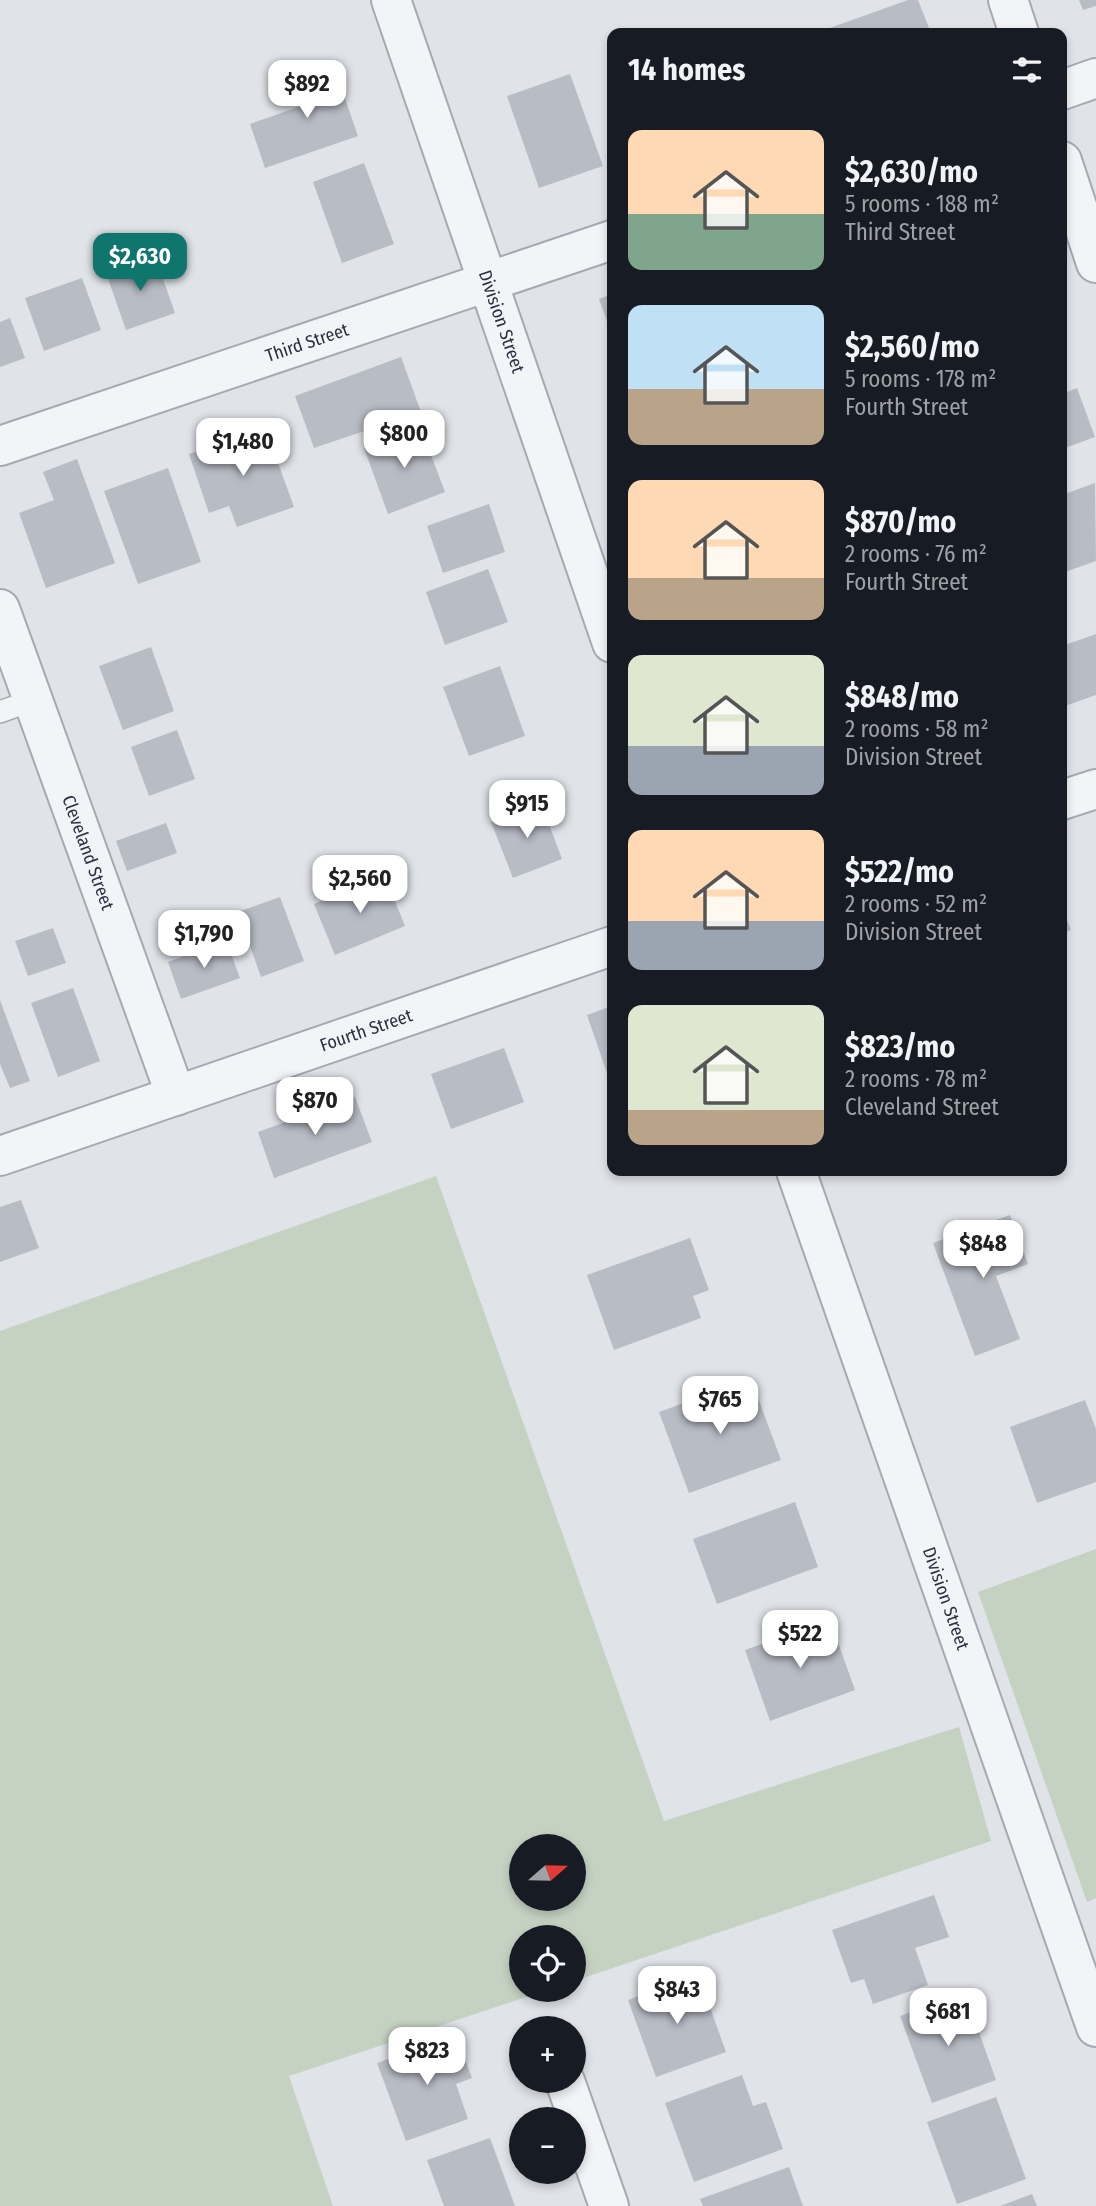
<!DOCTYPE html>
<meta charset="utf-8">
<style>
:root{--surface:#171b24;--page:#242831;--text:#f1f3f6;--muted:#9ea1a6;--accent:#0f766e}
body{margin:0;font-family:"Fira Sans Condensed",sans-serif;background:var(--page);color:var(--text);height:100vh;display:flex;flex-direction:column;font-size:26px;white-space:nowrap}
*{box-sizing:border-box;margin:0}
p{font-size:23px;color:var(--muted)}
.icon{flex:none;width:38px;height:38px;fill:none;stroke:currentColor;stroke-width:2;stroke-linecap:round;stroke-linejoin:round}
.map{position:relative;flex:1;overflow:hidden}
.side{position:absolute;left:607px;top:28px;width:460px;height:1148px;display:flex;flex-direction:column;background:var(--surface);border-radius:14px;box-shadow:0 4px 10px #0003}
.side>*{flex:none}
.needle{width:46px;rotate:70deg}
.controls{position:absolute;left:509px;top:1834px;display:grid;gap:14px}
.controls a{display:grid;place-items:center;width:77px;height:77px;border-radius:50%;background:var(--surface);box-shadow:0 4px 10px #0003;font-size:35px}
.price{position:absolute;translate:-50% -60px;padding:0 16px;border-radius:14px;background:#fff;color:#222;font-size:23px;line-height:46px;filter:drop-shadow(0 2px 4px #0008)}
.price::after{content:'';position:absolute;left:50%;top:42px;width:21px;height:16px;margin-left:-10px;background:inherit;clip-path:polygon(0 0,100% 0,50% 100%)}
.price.selected{background:var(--accent);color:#fff}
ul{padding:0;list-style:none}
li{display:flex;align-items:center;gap:21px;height:175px;padding:0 21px}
li span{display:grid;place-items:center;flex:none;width:196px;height:140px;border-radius:14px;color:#555}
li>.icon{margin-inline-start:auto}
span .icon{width:84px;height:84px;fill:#fffc;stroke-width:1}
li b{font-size:30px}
h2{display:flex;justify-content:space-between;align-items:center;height:84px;padding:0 21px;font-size:30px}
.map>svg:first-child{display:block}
.green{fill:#c5d2c2;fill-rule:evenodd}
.building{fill:#b8bcc5}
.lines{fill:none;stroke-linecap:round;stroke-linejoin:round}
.service-casing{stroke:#a5aab2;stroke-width:24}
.minor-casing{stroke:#a5aab2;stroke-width:42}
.tertiary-casing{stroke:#a5aab2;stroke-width:42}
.service{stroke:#f3f4f7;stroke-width:21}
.minor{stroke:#f3f4f7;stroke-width:38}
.tertiary{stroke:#f3f4f7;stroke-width:38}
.labels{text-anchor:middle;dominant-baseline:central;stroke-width:5;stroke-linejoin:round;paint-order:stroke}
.street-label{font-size:18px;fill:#29303f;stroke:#eff2f6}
</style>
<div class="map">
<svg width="1096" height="2206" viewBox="0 0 1096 2206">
<rect width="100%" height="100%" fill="#e0e3e8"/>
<g class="green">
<path d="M436,1176L664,1821L959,1727L991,1841L574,1981V1937H522V1990H547L289,2076L333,2206H0V1331ZM522,1846H574V1899H522Z"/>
<path d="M1096,1549V1898L1087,1902L978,1592Z"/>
</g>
<g class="building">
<path d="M908,0H918L931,33H816Z"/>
<path d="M1079,0H1096V6L1083,10Z"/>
<path d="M332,61L358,136L265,168L250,124L307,104L297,73Z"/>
<path d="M570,74L603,166L539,188L507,96Z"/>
<path d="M364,163L394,244L342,263L313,182Z"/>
<path d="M155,256L175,313L126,330L106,273Z"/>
<path d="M82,278L101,330L44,351L25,298Z"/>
<path d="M612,294V335L599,299Z"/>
<path d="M10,318L25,358L0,367V322Z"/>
<path d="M401,357L421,412L314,448L295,396Z"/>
<path d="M1077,388L1095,437L1062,449V394Z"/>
<path d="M420,426L445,492L388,514L364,448Z"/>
<path d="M265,427L294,507L237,527L229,506L209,513L189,454Z"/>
<path d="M77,459L115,563L46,588L19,513L54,500L43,472Z"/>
<path d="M168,468L201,562L138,584L104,491Z"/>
<path d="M1095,483L1096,561L1062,573V495Z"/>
<path d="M489,504L505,552L443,573L427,526Z"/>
<path d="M488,569L508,622L445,645L426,592Z"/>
<path d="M1096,634V695L1062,707V646Z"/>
<path d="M151,647L174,711L123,730L99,666Z"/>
<path d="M500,666L525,736L469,756L443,687Z"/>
<path d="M177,730L195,779L149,796L131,747Z"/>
<path d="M541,803L562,859L513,878L491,822Z"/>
<path d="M166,823L177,853L127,871L116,841Z"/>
<path d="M384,874L405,926L335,955L314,904Z"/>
<path d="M280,897L304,961L261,977L238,912Z"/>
<path d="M1062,907L1071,930L1062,933Z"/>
<path d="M53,928L66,963L28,976L15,941Z"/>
<path d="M226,940L240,978L181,999L168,962Z"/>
<path d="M73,988L100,1061L58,1077L31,1003Z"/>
<path d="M0,1000L30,1081L10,1088L0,1064Z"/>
<path d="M612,1006V1071L607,1073L587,1015Z"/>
<path d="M504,1048L524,1102L451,1129L431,1074Z"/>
<path d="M355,1097L372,1142L274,1178L258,1132Z"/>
<path d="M21,1200L39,1248L0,1262V1207Z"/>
<path d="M1010,1215L1028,1264L996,1276L1020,1339L975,1356L933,1243Z"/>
<path d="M690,1238L709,1290L693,1296L701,1318L614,1350L587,1275Z"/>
<path d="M751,1379L781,1460L689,1493L659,1412Z"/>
<path d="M1085,1400L1096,1429V1482L1037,1503L1010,1427Z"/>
<path d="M795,1502L818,1567L717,1604L693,1539Z"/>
<path d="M830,1620L855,1690L770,1721L745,1650Z"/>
<path d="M934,1895L949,1937L915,1948L928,1985L873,2004L864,1979L851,1983L832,1930Z"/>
<path d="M698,1974L726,2052L656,2077L628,2000Z"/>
<path d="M965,1993L996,2080L932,2103L900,2016Z"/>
<path d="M456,2035L472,2078L456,2084L468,2119L406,2141L377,2063Z"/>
<path d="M742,2075L753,2106L766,2102L783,2149L694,2182L665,2103Z"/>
<path d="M996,2097L1026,2179L957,2204L927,2122Z"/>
<path d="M490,2138L515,2206H444L427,2160Z"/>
<path d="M789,2167L803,2206H703L700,2199Z"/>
<path d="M1032,2194L1037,2206H1000Z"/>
</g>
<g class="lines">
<g class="service-casing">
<path id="service" d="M0,712L33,700"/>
</g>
<g class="minor-casing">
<g id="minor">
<path d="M1008,0L1019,33"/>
<path d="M1062,90L1096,78"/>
<path d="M1062,161L1096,263"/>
<path id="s1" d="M0,446L612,240"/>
<path id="s2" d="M0,609L176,1096"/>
<path d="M1062,800L1096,789"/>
<path id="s3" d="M0,1156L612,946"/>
<path d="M565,2081L609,2206"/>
</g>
</g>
<g class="tertiary-casing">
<g id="tertiary">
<path id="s4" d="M391,0L612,643"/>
<path id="s5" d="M796,1171L1096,2027"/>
</g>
</g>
<use href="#service" class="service"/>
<use href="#minor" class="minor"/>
<use href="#tertiary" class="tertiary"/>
</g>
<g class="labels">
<g class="street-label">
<text stroke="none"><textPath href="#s4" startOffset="340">Division Street</textPath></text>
<text stroke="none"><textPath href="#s1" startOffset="324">Third Street</textPath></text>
<text stroke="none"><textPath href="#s2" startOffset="259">Cleveland Street</textPath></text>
<text stroke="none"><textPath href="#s3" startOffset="387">Fourth Street</textPath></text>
<text stroke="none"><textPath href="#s5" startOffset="453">Division Street</textPath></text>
</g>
</g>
</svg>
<div class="controls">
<a><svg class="needle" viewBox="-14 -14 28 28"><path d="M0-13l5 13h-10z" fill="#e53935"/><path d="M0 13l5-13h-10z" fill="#9ea1a6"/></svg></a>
<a><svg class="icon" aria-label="locate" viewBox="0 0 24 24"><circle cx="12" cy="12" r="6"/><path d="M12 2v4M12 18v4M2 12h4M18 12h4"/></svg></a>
<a>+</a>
<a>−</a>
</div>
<b class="price" style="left:307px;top:120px">$892</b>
<b class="price selected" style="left:140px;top:293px">$2,630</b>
<b class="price" style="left:404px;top:470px">$800</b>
<b class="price" style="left:243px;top:478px">$1,480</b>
<b class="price" style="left:527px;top:840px">$915</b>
<b class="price" style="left:360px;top:915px">$2,560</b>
<b class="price" style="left:204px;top:970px">$1,790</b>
<b class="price" style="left:315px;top:1137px">$870</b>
<b class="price" style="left:983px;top:1280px">$848</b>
<b class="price" style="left:720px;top:1436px">$765</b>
<b class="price" style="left:800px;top:1670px">$522</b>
<b class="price" style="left:677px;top:2026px">$843</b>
<b class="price" style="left:948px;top:2048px">$681</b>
<b class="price" style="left:427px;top:2087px">$823</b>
<section class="side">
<h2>14 homes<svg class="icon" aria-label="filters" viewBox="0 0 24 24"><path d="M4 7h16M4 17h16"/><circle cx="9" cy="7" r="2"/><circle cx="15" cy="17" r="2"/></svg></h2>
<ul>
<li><span style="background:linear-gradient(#ffd9b3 60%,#7fa58c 0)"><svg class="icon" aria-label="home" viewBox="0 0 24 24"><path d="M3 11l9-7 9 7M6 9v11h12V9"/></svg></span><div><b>$2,630/mo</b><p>5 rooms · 188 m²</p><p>Third Street</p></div></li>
<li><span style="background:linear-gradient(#bfe0f5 60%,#b9a48a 0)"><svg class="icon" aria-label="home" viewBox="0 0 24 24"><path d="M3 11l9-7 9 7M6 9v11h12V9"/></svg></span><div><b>$2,560/mo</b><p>5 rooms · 178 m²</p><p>Fourth Street</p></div></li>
<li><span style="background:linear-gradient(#ffd9b3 70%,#b9a48a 0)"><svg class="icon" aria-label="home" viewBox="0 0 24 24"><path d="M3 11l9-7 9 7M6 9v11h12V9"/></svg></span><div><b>$870/mo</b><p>2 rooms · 76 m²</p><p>Fourth Street</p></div></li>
<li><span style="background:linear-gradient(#dfe7d0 65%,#9aa5b1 0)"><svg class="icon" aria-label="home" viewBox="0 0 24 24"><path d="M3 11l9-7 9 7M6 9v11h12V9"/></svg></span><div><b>$848/mo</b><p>2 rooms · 58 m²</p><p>Division Street</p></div></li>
<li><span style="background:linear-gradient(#ffd9b3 65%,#9aa5b1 0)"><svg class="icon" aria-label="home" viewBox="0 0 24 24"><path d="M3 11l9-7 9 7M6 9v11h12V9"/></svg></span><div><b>$522/mo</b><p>2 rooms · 52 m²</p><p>Division Street</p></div></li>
<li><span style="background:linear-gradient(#dfe7d0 75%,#b9a48a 0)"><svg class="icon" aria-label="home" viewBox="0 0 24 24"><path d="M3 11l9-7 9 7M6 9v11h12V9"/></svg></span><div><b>$823/mo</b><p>2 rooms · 78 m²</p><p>Cleveland Street</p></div></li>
</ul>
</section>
</div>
